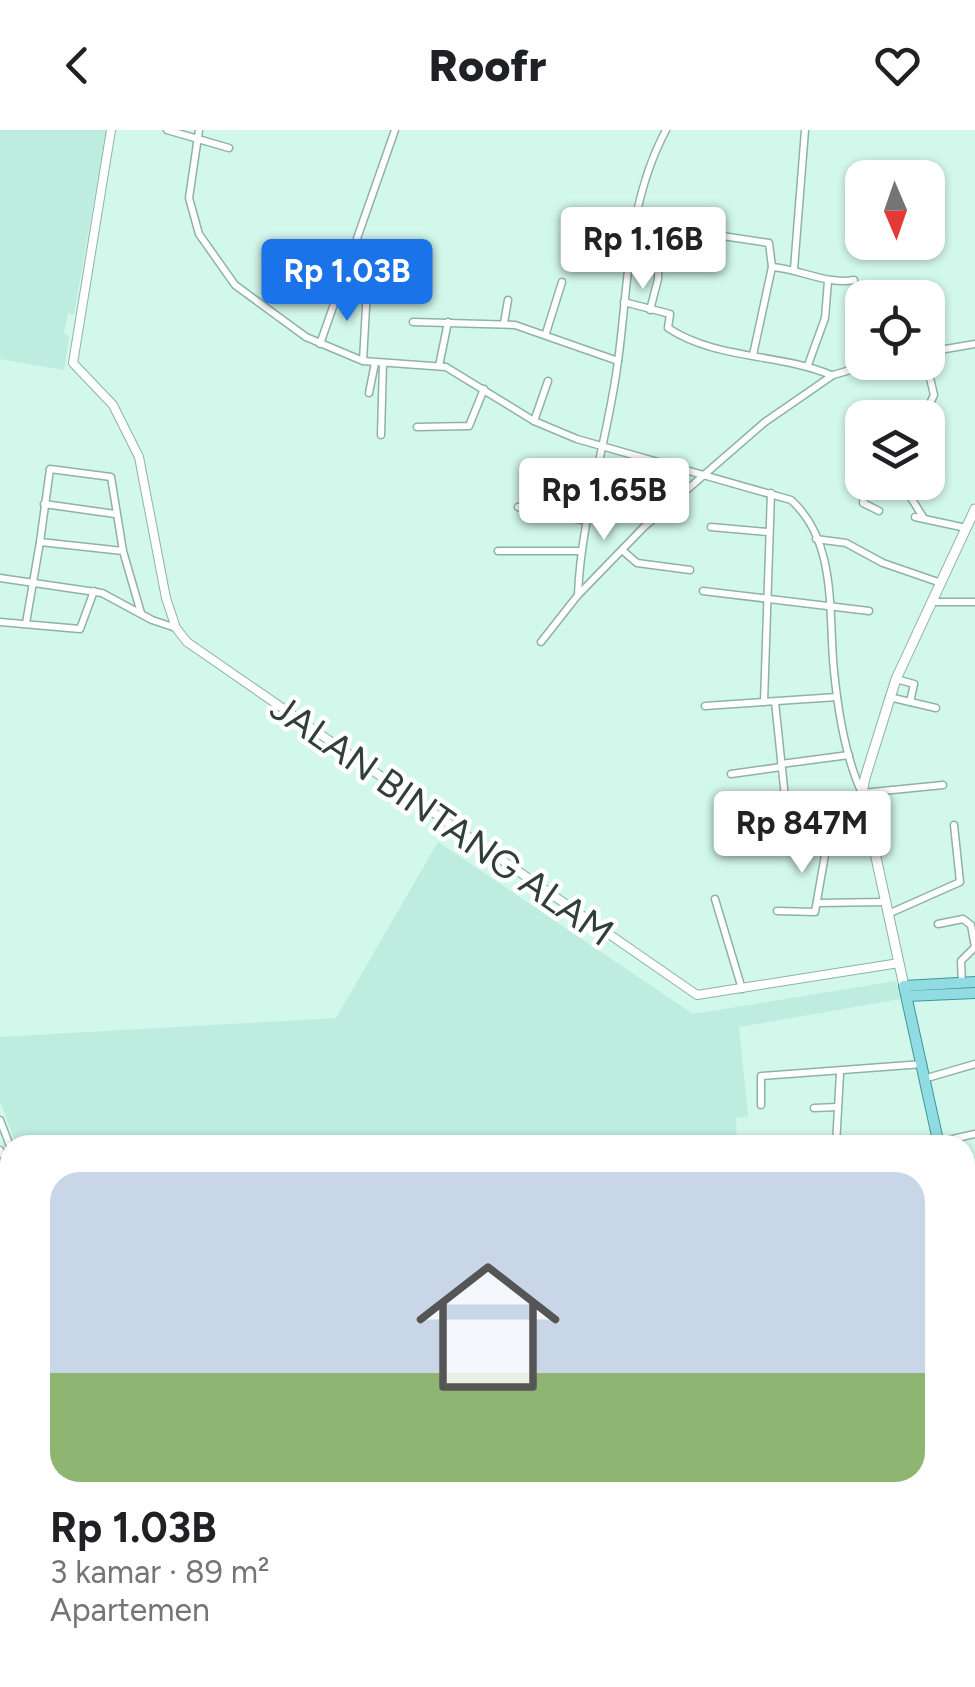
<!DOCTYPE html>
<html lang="id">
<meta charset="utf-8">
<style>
:root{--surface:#fff;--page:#f6f6f6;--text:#202124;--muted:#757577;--accent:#1a73e8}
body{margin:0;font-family:Figtree,sans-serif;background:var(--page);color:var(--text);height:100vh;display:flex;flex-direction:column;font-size:38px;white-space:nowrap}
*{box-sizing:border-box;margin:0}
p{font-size:32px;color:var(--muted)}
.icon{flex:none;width:55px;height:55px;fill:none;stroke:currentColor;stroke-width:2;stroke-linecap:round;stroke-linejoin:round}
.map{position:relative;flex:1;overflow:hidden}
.sheet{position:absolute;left:0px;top:1005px;width:975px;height:552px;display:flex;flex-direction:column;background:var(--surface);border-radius:30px 30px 0 0;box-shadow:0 2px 8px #0004}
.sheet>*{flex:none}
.needle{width:65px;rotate:178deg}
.buttons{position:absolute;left:845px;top:30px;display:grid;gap:20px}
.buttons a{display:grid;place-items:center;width:100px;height:100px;border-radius:20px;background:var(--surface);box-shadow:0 2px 8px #0004;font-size:50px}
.price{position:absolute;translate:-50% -85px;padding:0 22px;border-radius:10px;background:#fff;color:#222;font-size:32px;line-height:65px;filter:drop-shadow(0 2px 5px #0008)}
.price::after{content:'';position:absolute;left:50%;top:60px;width:30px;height:22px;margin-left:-15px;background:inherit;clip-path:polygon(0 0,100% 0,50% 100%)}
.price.active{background:var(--accent);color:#fff}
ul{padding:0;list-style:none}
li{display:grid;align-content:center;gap:20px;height:530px;padding:0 50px}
li span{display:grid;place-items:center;height:310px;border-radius:30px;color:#555}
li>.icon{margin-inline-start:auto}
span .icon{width:180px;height:180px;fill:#fffc;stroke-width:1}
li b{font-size:42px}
header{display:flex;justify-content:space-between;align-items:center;height:130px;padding:0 50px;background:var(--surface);font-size:45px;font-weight:800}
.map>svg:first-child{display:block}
.built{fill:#beecde}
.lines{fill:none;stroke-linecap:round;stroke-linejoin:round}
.minor-casing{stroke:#8fb2a7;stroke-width:9}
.tertiary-casing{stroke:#8fb2a7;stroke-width:10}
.secondary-casing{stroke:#8fb2a7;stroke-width:11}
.primary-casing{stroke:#40969a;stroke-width:12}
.minor{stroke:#fff;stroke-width:6}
.tertiary{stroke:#fff;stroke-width:8}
.secondary{stroke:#fff;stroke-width:9}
.primary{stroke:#91dce2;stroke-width:10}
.labels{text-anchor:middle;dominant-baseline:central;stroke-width:9;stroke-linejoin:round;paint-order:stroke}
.street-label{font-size:38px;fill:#303f3a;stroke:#fff}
</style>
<header><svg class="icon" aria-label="back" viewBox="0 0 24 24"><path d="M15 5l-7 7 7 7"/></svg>Roofr<svg class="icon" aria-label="heart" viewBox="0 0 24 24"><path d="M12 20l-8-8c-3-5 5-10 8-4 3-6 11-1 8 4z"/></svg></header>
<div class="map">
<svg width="975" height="1557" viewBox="0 0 975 1557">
<rect width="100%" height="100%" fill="#d2f7eb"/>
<g class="built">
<path d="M0,0H106L74,185L68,183L64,202L69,207L64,240L0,229Z"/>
<path d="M438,712L693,884L896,851L900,869L739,897L748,986L736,988L737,1015H16L0,971V907L336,888Z"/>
</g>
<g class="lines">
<g class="minor-casing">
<g id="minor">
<path d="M167,0L229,18"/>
<path d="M199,0L189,68L199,104L235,155L306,207L363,231L446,237L534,291L577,309L791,370C838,412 828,484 834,541C838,581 845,627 862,663L943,655"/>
<path d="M635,82L709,104L769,113L772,137L753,225"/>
<path d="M630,115L658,126V149L650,180"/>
<path d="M772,137C800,139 827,155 854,150"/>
<path d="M794,139L805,0"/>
<path d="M624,172L670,184L668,198C717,230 778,223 831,245"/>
<path d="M413,192L515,195L618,231"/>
<path d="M504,193L508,170"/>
<path d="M546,203L562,152"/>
<path d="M320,214L395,0"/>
<path d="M928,222L975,214"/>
<path d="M363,231L367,159"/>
<path d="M808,235L825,188L828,151"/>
<path d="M439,236L448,192"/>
<path d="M369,263L375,233"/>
<path d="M923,288L934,265L930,248L941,220"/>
<path d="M534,291L548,251"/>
<path d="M417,297L469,296L484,259"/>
<path d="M381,305L383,233"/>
<path d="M851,328L862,338"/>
<path d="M866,352L863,373L879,381"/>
<path d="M874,352L908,363L923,387"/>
<path d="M44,374L115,384"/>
<path d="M518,377L587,391"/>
<path d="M915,387L966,398"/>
<path d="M711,397L768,402"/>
<path d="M816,409L846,413L883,433L941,453"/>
<path d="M622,420L637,433L690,440"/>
<path d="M123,421L40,412L50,339L111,347L123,421L141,483"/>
<path d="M498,421H581"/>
<path d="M0,448L102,463L152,490L176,498"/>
<path d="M703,461L869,481"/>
<path d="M578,465C581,386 608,310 618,231C629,151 627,73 666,0"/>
<path d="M933,472H975"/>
<path d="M0,492L80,499L94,461"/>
<path d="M26,493L40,412"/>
<path d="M541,512L578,465L644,397L765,292L833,245L878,232"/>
<path d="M896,549L914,554L910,572"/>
<path d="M889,567L936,578"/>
<path d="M764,572L771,363"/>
<path d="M775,572L788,696"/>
<path d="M705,576L837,567"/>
<path d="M781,634L849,625"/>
<path d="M731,644L781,637"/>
<path d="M764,699L867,685"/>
<path d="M715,769L742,859"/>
<path d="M817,773L886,772"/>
<path d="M777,781L815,782L826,719L873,713"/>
<path d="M888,784L960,752L954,695"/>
<path d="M938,794L963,789L971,795L975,817L961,831L962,854"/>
<path d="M927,948L975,934"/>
<path d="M761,975V946L923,934"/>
<path d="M814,978L838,977"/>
<path d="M0,990L10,1016"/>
<path d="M939,1012L975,1004"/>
<path d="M836,1015L840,943"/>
<path d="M0,1020L10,1038"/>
<path d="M0,1045L10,1050"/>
<path d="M0,1083L10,1088"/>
<path d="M965,1101L975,1098"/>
<path d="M965,1112L975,1109"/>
<path d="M965,1286L975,1282"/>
<path d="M965,1435L975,1415"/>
<path d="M528,1548L529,1557"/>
<path d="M114,1557L135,1548"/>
<path d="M903,1557L907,1548"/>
</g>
</g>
<g class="tertiary-casing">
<g id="tertiary">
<path d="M111,0L73,233L113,275L139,327L166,468L176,498L187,512L697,865L899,833"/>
<path d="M795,1548L814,1557"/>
<path d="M474,1557L494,1548"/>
</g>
</g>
<g class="secondary-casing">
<path id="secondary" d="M904,856L862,663L865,648L896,549L975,379"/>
</g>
<g class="primary-casing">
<g id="primary">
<path d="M907,866L975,863"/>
<path d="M939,1015L904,856L975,852"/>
<path d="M965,1174L975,1211"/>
<path d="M965,1463L975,1443"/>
<path d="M965,1488L975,1467"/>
<path d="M918,1557L923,1548"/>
<path d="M929,1557L935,1548"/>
</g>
</g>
<use href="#minor" class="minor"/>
<use href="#tertiary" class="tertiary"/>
<use href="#secondary" class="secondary"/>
<use href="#primary" class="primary"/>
</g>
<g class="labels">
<g class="street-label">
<text transform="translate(442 690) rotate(35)">JALAN BINTANG ALAM</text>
</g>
</g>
</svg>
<div class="buttons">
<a><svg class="needle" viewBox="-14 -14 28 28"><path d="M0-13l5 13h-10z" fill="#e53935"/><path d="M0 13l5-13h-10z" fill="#757577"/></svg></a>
<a><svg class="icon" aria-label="locate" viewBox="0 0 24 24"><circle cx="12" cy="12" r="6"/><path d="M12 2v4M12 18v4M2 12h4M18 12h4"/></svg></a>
<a><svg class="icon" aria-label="layers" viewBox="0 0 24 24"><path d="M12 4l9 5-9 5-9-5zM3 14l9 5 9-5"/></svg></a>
</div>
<b class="price" style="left:643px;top:162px">Rp 1.16B</b>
<b class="price active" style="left:347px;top:194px">Rp 1.03B</b>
<b class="price" style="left:604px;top:413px">Rp 1.65B</b>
<b class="price" style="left:802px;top:746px">Rp 847M</b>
<section class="sheet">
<ul>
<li><span style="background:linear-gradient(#c9d6e8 65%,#8fb573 0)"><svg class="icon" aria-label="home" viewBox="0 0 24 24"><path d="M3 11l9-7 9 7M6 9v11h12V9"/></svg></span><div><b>Rp 1.03B</b><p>3 kamar · 89 m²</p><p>Apartemen</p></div></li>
</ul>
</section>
</div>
